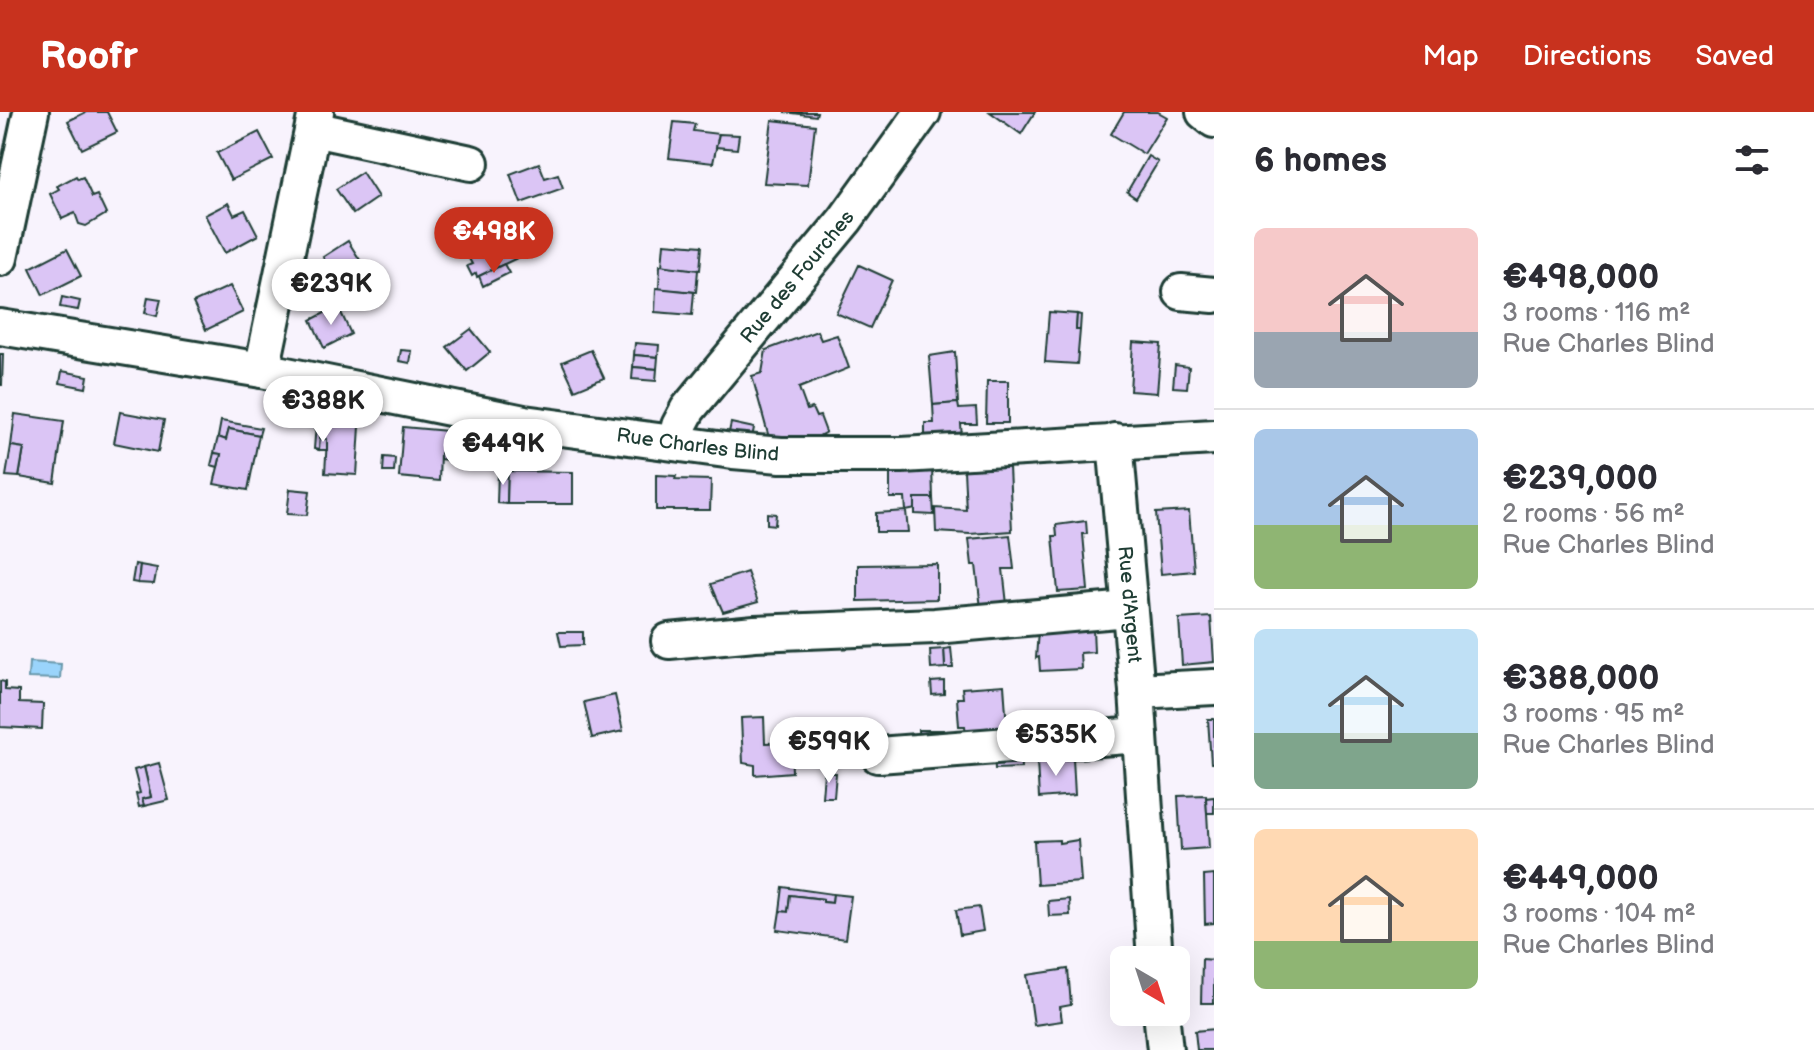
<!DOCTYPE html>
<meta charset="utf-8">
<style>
:root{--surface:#fff;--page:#f7f7f7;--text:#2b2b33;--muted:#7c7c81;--line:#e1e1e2;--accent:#c8321e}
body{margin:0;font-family:"Balsamiq Sans",sans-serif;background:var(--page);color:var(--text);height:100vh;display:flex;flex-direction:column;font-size:30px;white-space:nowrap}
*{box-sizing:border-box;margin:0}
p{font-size:26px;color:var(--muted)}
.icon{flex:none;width:44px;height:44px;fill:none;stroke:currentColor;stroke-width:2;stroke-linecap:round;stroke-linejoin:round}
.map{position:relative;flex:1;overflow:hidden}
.details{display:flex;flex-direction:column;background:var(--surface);width:600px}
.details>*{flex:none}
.needle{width:52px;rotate:141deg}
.fabs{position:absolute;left:1110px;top:834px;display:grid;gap:16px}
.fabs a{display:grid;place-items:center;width:80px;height:80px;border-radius:12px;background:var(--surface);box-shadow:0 8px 32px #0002;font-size:40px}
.price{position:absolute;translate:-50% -68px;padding:0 18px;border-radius:28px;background:#fff;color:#222;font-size:26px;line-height:52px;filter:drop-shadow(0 2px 4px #0008)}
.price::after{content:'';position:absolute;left:50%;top:48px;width:24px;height:18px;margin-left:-12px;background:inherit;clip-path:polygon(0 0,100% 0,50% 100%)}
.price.selected{background:var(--accent);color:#fff}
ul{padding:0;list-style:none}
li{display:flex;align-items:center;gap:24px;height:200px;padding:0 40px}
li+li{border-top:2px solid var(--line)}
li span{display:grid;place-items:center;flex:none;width:224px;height:160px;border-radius:12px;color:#555}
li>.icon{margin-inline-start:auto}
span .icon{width:96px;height:96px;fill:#fffc;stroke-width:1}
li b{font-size:34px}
h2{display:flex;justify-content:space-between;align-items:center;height:96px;padding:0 40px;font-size:34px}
header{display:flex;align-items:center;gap:48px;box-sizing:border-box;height:112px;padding:0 40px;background:var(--accent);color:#fff}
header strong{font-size:38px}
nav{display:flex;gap:44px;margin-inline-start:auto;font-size:28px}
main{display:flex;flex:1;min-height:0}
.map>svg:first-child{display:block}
.water{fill:#9ad4fb;stroke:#6998ab;stroke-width:2}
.building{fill:#dbc5f5;stroke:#1f3d34;stroke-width:2}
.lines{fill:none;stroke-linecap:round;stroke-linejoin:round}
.minor-casing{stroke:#1f3d34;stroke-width:40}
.minor{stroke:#fff;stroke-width:34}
.labels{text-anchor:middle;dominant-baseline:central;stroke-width:7;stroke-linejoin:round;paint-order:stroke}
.street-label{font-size:20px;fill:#1f3d34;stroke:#fff}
</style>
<header>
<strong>Roofr</strong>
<nav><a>Map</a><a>Directions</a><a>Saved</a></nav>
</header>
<main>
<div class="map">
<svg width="1214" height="938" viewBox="0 0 1214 938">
<rect width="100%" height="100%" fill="#f8f3fd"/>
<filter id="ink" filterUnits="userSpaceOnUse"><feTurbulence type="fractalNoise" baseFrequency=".0125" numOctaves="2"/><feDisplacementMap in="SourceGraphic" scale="16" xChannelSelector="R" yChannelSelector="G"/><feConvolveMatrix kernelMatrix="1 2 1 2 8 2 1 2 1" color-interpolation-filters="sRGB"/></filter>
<g filter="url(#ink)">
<path class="water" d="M29,550L61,552L60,567L28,566Z"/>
<g class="building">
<path d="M86,0H107L117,20L82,37L68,9Z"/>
<path d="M784,0H817L816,4Z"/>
<path d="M990,0H1035L1021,22Z"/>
<path d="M1124,0H1158L1167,5L1144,42L1111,22Z"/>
<path d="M772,8L815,13L808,73L764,71Z"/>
<path d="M674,10L695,12L693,19L719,22L713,51L669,46Z"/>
<path d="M259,20L273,47L231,68L217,41Z"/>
<path d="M719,22L739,23L737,37L716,35Z"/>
<path d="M1148,44L1158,50L1136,86L1127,80Z"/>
<path d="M539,51L545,66L558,62L563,76L521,91L510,62Z"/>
<path d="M362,60L378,85L353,102L336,77Z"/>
<path d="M76,64L78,67L83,65L92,85L97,83L106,102L86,114L79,112L75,101L62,107L50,82L59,77L57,74Z"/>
<path d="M228,91L234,103L245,98L258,123L225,141L205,103Z"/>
<path d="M508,122L519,145L515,147L504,123Z"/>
<path d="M491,123L493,129L504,123L515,147L477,165L476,161L472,164L467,154L472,152L463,136Z"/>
<path d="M348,129L365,156L338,171L323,145Z"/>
<path d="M664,131L702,134L700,158L662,154Z"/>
<path d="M67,137L81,164L43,183L30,156Z"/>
<path d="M504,152L509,161L483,174L479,164Z"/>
<path d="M660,153L698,158L696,180L659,177Z"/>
<path d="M859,153L892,168L870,216L836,201Z"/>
<path d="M230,174L243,200L206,218L193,191Z"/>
<path d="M656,176L694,180L692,203L655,200Z"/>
<path d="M62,185L80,189L78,198L60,195Z"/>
<path d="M148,185L161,187L157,204L145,201Z"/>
<path d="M338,194L351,222L324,236L311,208Z"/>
<path d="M1049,200L1077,202L1076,218H1080L1077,252L1045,250Z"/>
<path d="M1077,202L1081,203L1080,218H1076Z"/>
<path d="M471,217L490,240L467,259L447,235Z"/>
<path d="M817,219L821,228L837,223L849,256L799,276L807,298L812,296L816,305L820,304L826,320L817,325L771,333L752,264L762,261L766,238Z"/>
<path d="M1133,230L1161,232L1157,281L1130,279Z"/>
<path d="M635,231L659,233L658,245L634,243Z"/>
<path d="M401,238L412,239L410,251L399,249Z"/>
<path d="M591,238L604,266L575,278L562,250Z"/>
<path d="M955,240L958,291L933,293L929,244Z"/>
<path d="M0,242H3L2,273H0Z"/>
<path d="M634,243L658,245L657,257L633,255Z"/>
<path d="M1175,253L1189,255L1187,276L1173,275Z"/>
<path d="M633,255L657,257L656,269L632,267Z"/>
<path d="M62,259L88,264L86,276L60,271Z"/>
<path d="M987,269H1008V311H986Z"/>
<path d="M958,291L959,297L976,296L977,312H961L962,327L925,325V311H934L933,293Z"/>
<path d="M120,300L164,308L158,340L114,331Z"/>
<path d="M15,302L64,309L55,371L19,365L24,336L11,334Z"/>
<path d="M221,309L261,316L259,323L229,317L226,328L218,325Z"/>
<path d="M731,311L754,316L751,330L728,325Z"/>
<path d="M316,312H321L319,338L314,337Z"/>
<path d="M321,312L360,314L357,363L325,361L327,327L320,326Z"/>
<path d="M403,315L459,320L457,343L440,341L439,369L399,365Z"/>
<path d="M229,317L259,323L248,378L214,372L221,342L214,341L218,325L226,328Z"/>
<path d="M320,326L327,327V338H319Z"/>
<path d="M11,334L24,336L19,365L6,364Z"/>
<path d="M214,341L221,342L218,355L211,353Z"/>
<path d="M440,341L457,343L456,349L440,347Z"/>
<path d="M384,345L395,346L394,360H383Z"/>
<path d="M903,355H932L933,386H915L916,397L906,399L905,386H890V362H903Z"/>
<path d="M1009,355L1012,419L970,422L936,420L935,396L966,398L964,358Z"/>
<path d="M498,359H508L507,392L497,391Z"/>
<path d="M508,359L573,360V392H507Z"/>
<path d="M656,363L676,364L675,367L711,368L710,398H656Z"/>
<path d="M290,377L310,379L307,403L287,402Z"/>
<path d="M915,386H933L934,403L915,402Z"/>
<path d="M906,399L908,420H876V401Z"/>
<path d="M1189,399L1194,459L1161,462L1156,401Z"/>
<path d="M767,401L776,402L775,413L767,412Z"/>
<path d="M1086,409L1087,422H1083L1088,478L1058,480L1053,424H1057L1056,413Z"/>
<path d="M1010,423L1014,457H1003L1008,501L982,505L976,453H972L969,427Z"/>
<path d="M135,452L140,453L138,471L132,470Z"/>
<path d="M937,452V487L858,489V453Z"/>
<path d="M140,453L157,456L154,472L138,471Z"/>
<path d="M747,460L758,490L723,500L711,472Z"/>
<path d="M1211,505L1214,550L1182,553L1179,507Z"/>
<path d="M1093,516L1094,540L1080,541L1081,557L1040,559L1039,545L1036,546L1038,519Z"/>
<path d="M558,520H583V533L561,534Z"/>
<path d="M951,536L953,556H945L944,537Z"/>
<path d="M944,537L945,556L931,557L930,538Z"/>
<path d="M0,569L5,570V578L19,579V591L43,592L42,617L0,615Z"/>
<path d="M944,569V582L932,583L931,570Z"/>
<path d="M1004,573L1007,615L985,616V622H966L965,614H959L957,586H963L962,576Z"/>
<path d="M615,583L623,619L592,626L584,590Z"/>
<path d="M764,605L765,631L791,630L792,660L755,663V653L743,651L741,606Z"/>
<path d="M1208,607H1214V651H1211Z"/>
<path d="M918,618H943L944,631L919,633Z"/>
<path d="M1020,640L1021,656L995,657L994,642Z"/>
<path d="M1073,646L1075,683L1039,686L1037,649Z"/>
<path d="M159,651L169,688L144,694L142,687L151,685L144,655Z"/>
<path d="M144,655L151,685L142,687L144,694L139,695L136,682L140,681L134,658Z"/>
<path d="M824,661H836L834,685H822Z"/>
<path d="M1206,683L1209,736L1181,738L1178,684Z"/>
<path d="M1214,685V701H1207L1206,686Z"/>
<path d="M1059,728V731L1078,728L1081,770L1037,773L1034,729Z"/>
<path d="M1214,763V811L1205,812L1204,764Z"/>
<path d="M783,775L833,782L832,791L823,790V787L790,783L788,800L780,799Z"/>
<path d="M833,782L851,784L845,827L777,818L780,799L788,800L790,783L823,787V790L832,791Z"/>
<path d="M1069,787L1070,803L1049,804L1048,789Z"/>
<path d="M979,795L983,819L960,823L956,798Z"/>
<path d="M1202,847L1214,848V891H1201Z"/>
<path d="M1068,857L1071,893L1060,895L1062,909L1034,913L1027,863Z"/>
<path d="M1214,917V938H1197L1195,919Z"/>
</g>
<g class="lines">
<g class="minor-casing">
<g id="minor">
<path d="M1204,0L1214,8"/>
<path d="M313,17L471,51"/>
<path d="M0,146L31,0"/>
<path d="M1181,180L1214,183"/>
<path id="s1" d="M0,215L262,258L524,311L733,339L781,343H902L1214,325"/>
<path d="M262,258L316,0"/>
<path id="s2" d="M1115,329L1137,579L1155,848"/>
<path id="s3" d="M676,331L679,314L688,297L845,108L923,0"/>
<path d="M669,529L755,521L935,514L1129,497"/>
<path d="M1137,579L1214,575"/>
<path d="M878,643L1140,623"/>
<path d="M1161,900L1165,938"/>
</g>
</g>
<use href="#minor" class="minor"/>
</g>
</g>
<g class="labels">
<g class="street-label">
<text stroke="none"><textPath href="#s3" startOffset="208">Rue des Fourches</textPath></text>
<text stroke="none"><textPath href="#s1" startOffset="708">Rue Charles Blind</textPath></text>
<text stroke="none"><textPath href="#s2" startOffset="164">Rue d'Argent</textPath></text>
</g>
</g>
</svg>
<div class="fabs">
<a><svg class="needle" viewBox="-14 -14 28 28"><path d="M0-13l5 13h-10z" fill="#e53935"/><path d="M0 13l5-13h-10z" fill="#7c7c81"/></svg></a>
</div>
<b class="price selected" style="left:494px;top:163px">€498K</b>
<b class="price" style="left:331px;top:215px">€239K</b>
<b class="price" style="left:323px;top:332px">€388K</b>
<b class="price" style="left:503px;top:375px">€449K</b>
<b class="price" style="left:1056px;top:666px">€535K</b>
<b class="price" style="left:829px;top:673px">€599K</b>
</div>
<section class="details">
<h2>6 homes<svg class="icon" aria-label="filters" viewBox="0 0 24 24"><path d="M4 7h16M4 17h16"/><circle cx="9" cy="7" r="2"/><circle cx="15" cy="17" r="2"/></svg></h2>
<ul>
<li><span style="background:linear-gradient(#f6c9c9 65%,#9aa5b1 0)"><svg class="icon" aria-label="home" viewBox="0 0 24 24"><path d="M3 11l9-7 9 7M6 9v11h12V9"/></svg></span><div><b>€498,000</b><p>3 rooms · 116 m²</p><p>Rue Charles Blind</p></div></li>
<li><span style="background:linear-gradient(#a9c7e8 60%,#8fb573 0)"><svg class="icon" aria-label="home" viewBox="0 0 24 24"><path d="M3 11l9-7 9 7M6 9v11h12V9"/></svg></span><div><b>€239,000</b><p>2 rooms · 56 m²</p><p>Rue Charles Blind</p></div></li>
<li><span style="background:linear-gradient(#bfe0f5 65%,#7fa58c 0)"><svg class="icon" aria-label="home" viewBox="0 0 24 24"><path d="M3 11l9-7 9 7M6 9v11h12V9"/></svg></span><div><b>€388,000</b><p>3 rooms · 95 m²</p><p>Rue Charles Blind</p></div></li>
<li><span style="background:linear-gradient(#ffd9b3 70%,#8fb573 0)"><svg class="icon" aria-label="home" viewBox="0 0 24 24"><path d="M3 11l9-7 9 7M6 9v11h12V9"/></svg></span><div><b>€449,000</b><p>3 rooms · 104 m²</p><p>Rue Charles Blind</p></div></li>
</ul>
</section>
</main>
